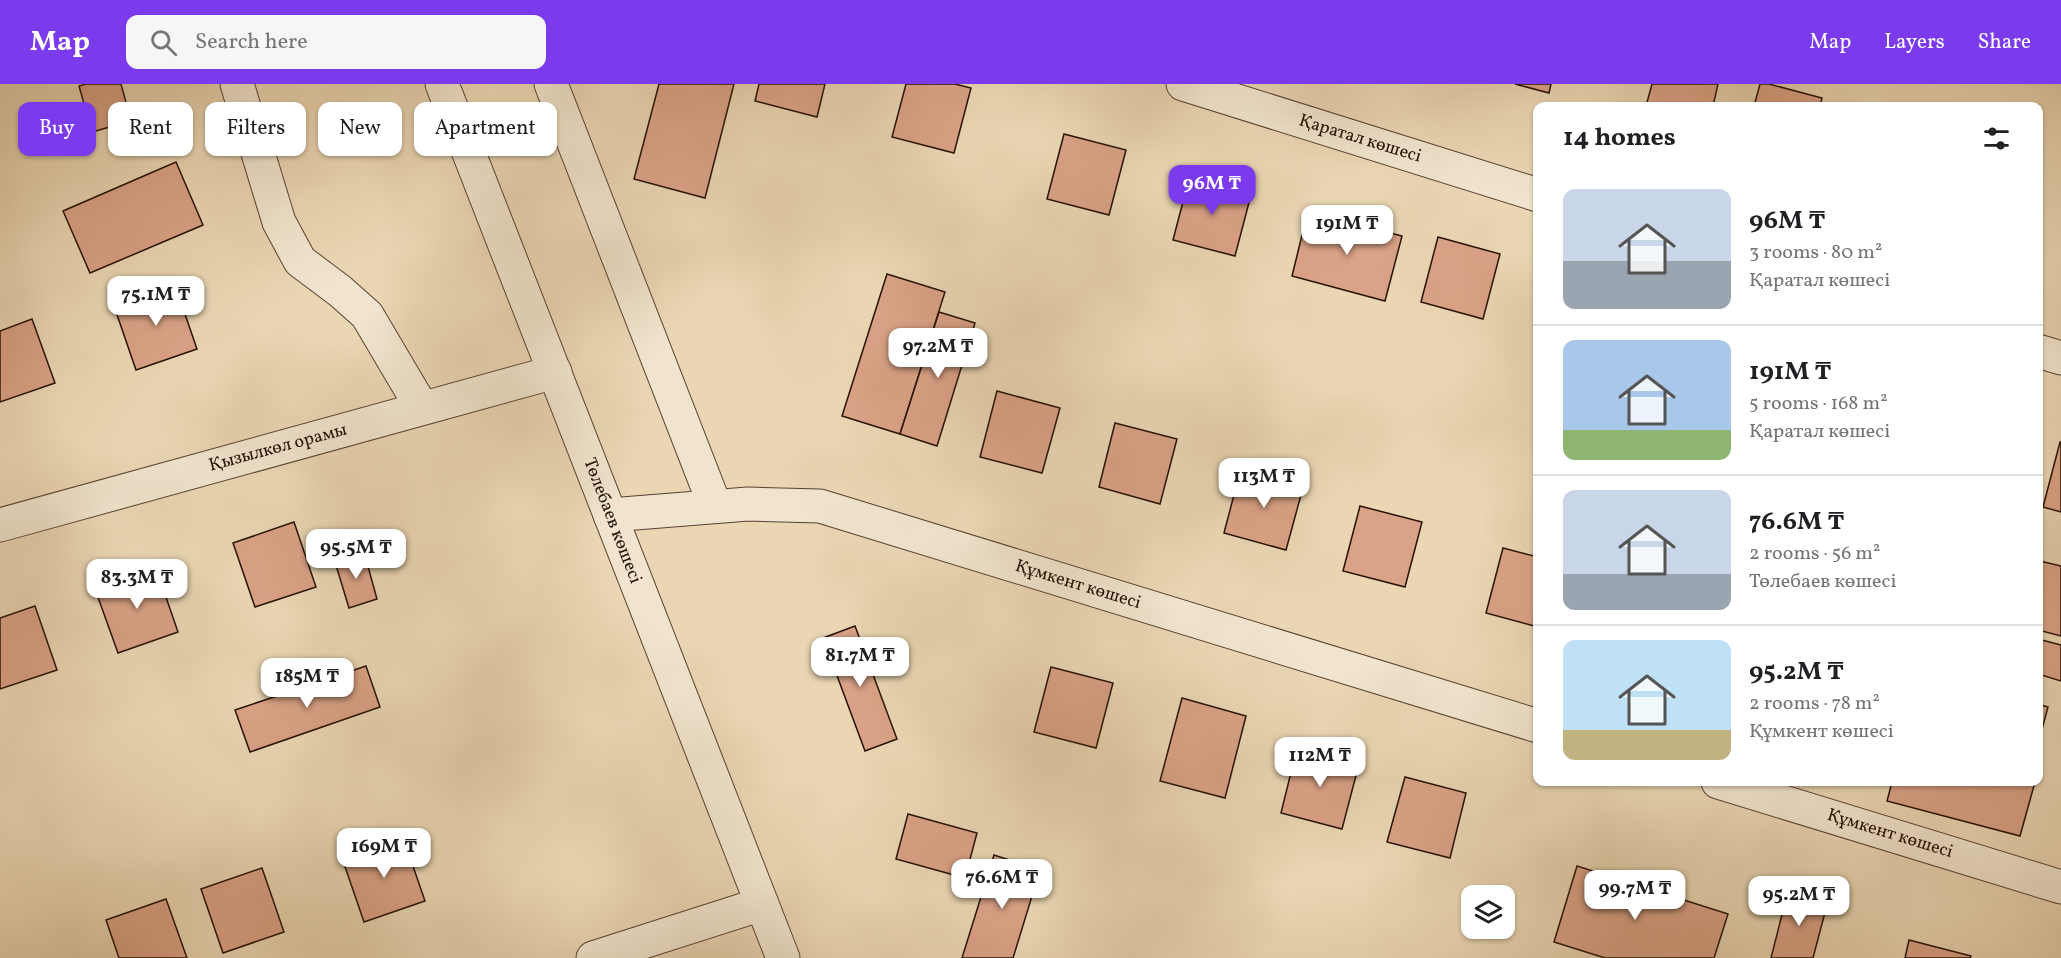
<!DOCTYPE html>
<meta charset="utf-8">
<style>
:root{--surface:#fff;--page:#f6f6f6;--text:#202124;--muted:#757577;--line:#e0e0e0;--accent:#7c3aed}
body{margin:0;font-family:Vollkorn,serif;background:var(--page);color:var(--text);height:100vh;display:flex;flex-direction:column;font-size:22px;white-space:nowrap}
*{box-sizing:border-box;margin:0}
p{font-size:20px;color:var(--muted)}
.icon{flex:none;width:33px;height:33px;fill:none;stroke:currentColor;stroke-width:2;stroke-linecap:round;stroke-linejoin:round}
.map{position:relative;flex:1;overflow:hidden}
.side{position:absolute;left:1533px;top:18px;width:510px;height:684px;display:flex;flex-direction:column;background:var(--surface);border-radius:12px;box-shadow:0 2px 4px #0004}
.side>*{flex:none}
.top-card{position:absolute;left:18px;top:18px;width:570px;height:54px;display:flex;gap:12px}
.controls{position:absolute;left:1461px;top:801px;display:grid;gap:12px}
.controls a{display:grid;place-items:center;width:54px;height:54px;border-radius:12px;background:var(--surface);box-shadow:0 2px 4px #0004;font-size:30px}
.price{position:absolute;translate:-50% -51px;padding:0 14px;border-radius:12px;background:#fff;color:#222;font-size:20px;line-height:39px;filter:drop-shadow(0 2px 3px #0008)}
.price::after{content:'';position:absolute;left:50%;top:36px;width:18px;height:14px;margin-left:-9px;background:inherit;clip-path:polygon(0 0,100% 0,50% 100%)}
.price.on{background:var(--accent);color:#fff}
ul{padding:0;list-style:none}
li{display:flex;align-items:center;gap:18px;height:150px;padding:0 30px}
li+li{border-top:2px solid var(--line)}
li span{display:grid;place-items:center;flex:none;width:168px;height:120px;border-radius:12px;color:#555}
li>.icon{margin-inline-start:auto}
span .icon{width:72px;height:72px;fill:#fffc;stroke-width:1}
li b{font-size:26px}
h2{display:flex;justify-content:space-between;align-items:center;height:72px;padding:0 30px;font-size:26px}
.tag{padding:0 21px;border-radius:12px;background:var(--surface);box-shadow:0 2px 4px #0004;font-size:21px;line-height:54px}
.tag.on{background:var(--accent);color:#fff}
header{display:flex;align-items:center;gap:36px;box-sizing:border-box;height:84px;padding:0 30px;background:var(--accent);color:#fff}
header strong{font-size:28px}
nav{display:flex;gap:33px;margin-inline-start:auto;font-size:21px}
.search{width:420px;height:54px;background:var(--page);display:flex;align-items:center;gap:15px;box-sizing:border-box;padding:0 21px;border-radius:12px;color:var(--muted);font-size:22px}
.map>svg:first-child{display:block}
.building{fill:#daa286;stroke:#261106;stroke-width:1.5}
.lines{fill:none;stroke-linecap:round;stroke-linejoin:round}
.minor-casing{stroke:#574231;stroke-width:35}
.minor{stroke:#f1e4ce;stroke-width:33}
.labels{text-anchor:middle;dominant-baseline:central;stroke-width:6;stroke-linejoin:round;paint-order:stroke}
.street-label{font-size:18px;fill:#261106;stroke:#f1e4ce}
</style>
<header>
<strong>Map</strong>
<div class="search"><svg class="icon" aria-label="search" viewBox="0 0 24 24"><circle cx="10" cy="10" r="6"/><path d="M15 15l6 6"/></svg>Search here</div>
<nav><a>Map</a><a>Layers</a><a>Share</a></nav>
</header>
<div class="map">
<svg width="2061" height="874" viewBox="0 0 2061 874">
<rect width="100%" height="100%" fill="#ead6b3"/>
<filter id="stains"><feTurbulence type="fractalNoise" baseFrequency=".00333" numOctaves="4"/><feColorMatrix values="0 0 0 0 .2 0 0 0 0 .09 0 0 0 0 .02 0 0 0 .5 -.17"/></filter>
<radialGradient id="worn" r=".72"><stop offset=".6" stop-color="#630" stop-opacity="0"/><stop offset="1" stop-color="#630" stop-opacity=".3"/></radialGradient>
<g class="building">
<path d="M86,0H121L131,37L92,48L79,2Z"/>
<path d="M659,0H734L705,114L634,95Z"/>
<path d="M759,0H825L817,33L755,17Z"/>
<path d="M906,0H955L971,4L954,69L892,53Z"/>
<path d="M1515,0H1551L1549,9Z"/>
<path d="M1652,0H1718L1713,22H1646Z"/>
<path d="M1760,0H1769L1822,14L1820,22H1754Z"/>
<path d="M1064,50L1126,66L1109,131L1047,115Z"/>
<path d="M176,78L203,141L90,189L63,127Z"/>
<path d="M1190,91L1252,107L1235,172L1173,156Z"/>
<path d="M1308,127L1402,152L1385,217L1292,192Z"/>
<path d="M1438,153L1500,170L1483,235L1421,218Z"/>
<path d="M887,190L945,208L900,350L842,332Z"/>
<path d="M175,201L197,265L136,286L114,222Z"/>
<path d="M939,228L975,239L937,362L900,350Z"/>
<path d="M32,235L55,299L0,318V247Z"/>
<path d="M997,307L1060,324L1042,389L980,373Z"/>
<path d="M1115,339L1177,355L1160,420L1099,403Z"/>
<path d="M2060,358H2061V428L2043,423Z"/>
<path d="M1241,384L1304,400L1286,466L1224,449Z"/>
<path d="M1360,422L1422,438L1405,503L1343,487Z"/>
<path d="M294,438L316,503L255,523L233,459Z"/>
<path d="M1503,464L1538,473V543L1486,529Z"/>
<path d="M364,468L377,515L349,524L335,478Z"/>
<path d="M2040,477L2061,482V552L2038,546V484Z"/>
<path d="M156,484L178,548L118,569L95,505Z"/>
<path d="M35,522L57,586L0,605V534Z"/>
<path d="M855,542L897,655L865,667L823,554Z"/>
<path d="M2038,555L2061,561V597L2038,590Z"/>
<path d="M366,582L380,623L250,668L235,626Z"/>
<path d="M1051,583L1113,599L1096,664L1034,648Z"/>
<path d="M1182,614L1246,632L1225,714L1160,697Z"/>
<path d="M2038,620L2048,623L2038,660Z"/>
<path d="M1297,664L1359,680L1342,745L1281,729Z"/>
<path d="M1405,693L1466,709L1450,774L1387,758Z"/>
<path d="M1892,698H2035L2020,752L1887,717Z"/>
<path d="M908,730L977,749L965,794L896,775Z"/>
<path d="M403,753L425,817L364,838L342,774Z"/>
<path d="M994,771L1040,786L1013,874H962Z"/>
<path d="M1577,782L1728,830L1714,874H1605L1554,858Z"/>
<path d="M262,784L284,848L223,869L201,805Z"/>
<path d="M1788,807L1828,817L1813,874H1771Z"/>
<path d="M166,815L187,874H119L106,836Z"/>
<path d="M1909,856L1971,872L1970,874H1905Z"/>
</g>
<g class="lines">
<g class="minor-casing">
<g id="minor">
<path d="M237,0L279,138L300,177L340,207L367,231L422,324"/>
<path d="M442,0L783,874"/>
<path d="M551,0L715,422"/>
<path d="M1183,0L1538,111"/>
<path d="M2038,267L2061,274"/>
<path d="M610,431L748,420L820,422L1538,642"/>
<path d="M0,441L555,288"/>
<path d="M1718,698L2061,803"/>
<path d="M593,874L762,820"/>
</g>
</g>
<use href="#minor" class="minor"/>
</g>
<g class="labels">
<g class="street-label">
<text transform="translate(1360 55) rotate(17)">Қаратал көшесі</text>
<text transform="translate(278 364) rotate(-15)">Қызылкөл орамы</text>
<text transform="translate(612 437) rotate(69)">Төлебаев көшесі</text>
<text transform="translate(1078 501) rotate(17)">Құмкент көшесі</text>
<text transform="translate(1890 750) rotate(17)">Құмкент көшесі</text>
</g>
</g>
<rect width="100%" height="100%" filter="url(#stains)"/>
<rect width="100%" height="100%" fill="url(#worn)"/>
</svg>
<div class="controls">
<a><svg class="icon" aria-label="layers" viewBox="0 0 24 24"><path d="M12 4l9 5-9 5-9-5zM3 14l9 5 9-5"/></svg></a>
</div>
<b class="price on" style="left:1212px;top:132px">96M ₸</b>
<b class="price" style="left:1347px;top:172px">191M ₸</b>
<b class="price" style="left:156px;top:243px">75.1M ₸</b>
<b class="price" style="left:938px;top:295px">97.2M ₸</b>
<b class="price" style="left:1264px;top:425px">113M ₸</b>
<b class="price" style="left:356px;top:496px">95.5M ₸</b>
<b class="price" style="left:137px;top:526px">83.3M ₸</b>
<b class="price" style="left:860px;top:604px">81.7M ₸</b>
<b class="price" style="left:307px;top:625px">185M ₸</b>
<b class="price" style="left:1320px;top:704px">112M ₸</b>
<b class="price" style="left:384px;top:795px">169M ₸</b>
<b class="price" style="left:1002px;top:826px">76.6M ₸</b>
<b class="price" style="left:1635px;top:837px">99.7M ₸</b>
<b class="price" style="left:1799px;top:843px">95.2M ₸</b>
<div class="top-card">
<a class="tag on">Buy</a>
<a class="tag">Rent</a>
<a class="tag">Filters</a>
<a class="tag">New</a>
<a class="tag">Apartment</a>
</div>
<section class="side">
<h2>14 homes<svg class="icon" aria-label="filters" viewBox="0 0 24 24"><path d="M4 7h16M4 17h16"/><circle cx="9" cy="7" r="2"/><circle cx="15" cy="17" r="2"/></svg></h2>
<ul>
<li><span style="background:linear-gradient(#c9d6e8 60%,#9aa5b1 0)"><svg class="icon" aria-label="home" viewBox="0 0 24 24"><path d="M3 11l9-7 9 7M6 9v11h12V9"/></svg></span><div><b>96M ₸</b><p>3 rooms · 80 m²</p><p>Қаратал көшесі</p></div></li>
<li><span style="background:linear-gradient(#a9c7e8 75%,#8fb573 0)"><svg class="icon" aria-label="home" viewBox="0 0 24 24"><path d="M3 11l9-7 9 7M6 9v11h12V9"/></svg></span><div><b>191M ₸</b><p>5 rooms · 168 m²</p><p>Қаратал көшесі</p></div></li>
<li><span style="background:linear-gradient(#c9d6e8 70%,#9aa5b1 0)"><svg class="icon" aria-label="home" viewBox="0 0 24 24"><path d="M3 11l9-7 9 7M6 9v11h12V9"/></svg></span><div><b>76.6M ₸</b><p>2 rooms · 56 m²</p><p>Төлебаев көшесі</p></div></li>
<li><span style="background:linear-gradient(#bfe0f5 75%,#c2b280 0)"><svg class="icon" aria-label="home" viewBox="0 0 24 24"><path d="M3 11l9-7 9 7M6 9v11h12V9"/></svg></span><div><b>95.2M ₸</b><p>2 rooms · 78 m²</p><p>Құмкент көшесі</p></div></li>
</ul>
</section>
</div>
